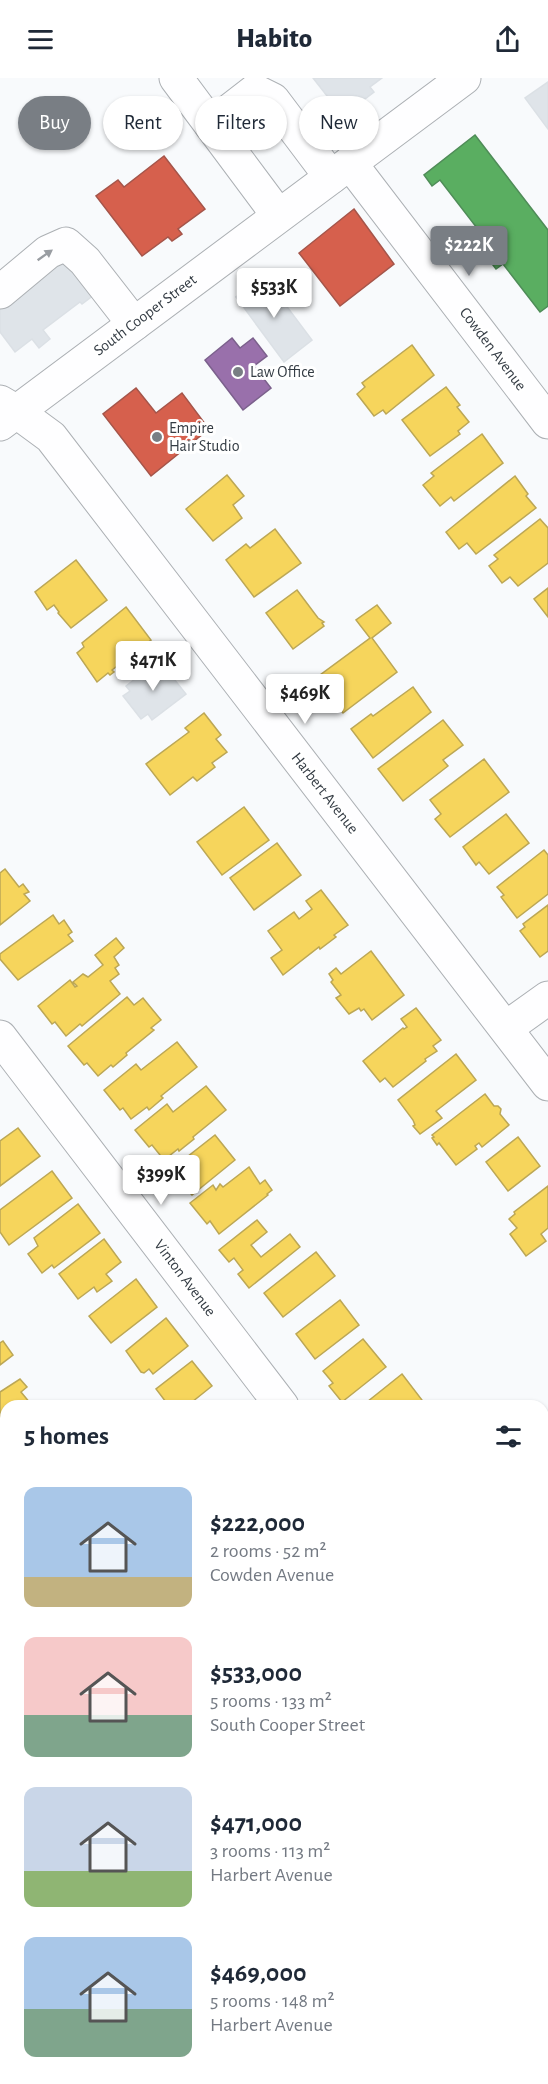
<!DOCTYPE html>
<meta charset="utf-8">
<style>
:root{--surface:#fff;--page:#f2f2f3;--text:#1f2937;--muted:#747a83;--accent:#797e84}
body{margin:0;font-family:"Alegreya Sans",sans-serif;background:var(--page);color:var(--text);height:100vh;display:flex;flex-direction:column;font-size:22px;white-space:nowrap}
*{box-sizing:border-box;margin:0}
p{font-size:20px;color:var(--muted)}
.icon{flex:none;width:33px;height:33px;fill:none;stroke:currentColor;stroke-width:2;stroke-linecap:round;stroke-linejoin:round}
.map{position:relative;flex:1;overflow:hidden}
.sheet{position:absolute;left:0px;top:1322px;width:549px;height:686px;display:flex;flex-direction:column;background:var(--surface);border-radius:18px 18px 0 0;box-shadow:0 2px 4px #0004}
.sheet>*{flex:none}
.hud{position:absolute;left:18px;top:18px;width:513px;height:54px;display:flex;gap:12px}
.price{position:absolute;translate:-50% -51px;padding:0 14px;border-radius:6px;background:#fff;color:#222;font-size:20px;line-height:39px;filter:drop-shadow(0 2px 3px #0008)}
.price::after{content:'';position:absolute;left:50%;top:36px;width:18px;height:14px;margin-left:-9px;background:inherit;clip-path:polygon(0 0,100% 0,50% 100%)}
.price.current{background:var(--accent);color:#fff}
ul{padding:0;list-style:none}
li{display:flex;align-items:center;gap:18px;height:150px;padding:0 24px}
li span{display:grid;place-items:center;flex:none;width:168px;height:120px;border-radius:12px;color:#555}
li>.icon{margin-inline-start:auto}
span .icon{width:72px;height:72px;fill:#fffc;stroke-width:1}
li b{font-size:26px}
h2{display:flex;justify-content:space-between;align-items:center;height:72px;padding:0 24px;font-size:26px}
.pill{padding:0 21px;border-radius:27px;background:var(--surface);box-shadow:0 2px 4px #0004;font-size:21px;line-height:54px}
.pill.current{background:var(--accent);color:#fff}
header{display:flex;justify-content:space-between;align-items:center;height:78px;padding:0 24px;background:var(--surface);font-size:27px;font-weight:800}
.map>svg:first-child{display:block}
.homes{fill:#f6d55c;stroke:#bca755;stroke-width:1.5}
.shops{fill:#d6604d;stroke:#a5554a;stroke-width:1.5}
.offices{fill:#9970ab;stroke:#7b608c;stroke-width:1.5}
.public{fill:#5aae61;stroke:#4f8c58;stroke-width:1.5}
.building{fill:#dfe4e9;stroke:#dbe0e5;stroke-width:1.5}
.lines{fill:none;stroke-linecap:round;stroke-linejoin:round}
.minor-casing{stroke:#acb0b4;stroke-width:35}
.major-casing{stroke:#acb0b4;stroke-width:35}
.minor{stroke:#fefeff;stroke-width:33}
.major{stroke:#fefeff;stroke-width:33}
.oneway{fill:#999da2}
.poi-dot{fill:#797e84;stroke:#fff;stroke-width:2}
.labels{text-anchor:middle;dominant-baseline:central;stroke-width:6;stroke-linejoin:round;paint-order:stroke}
.street-label{font-size:16px;fill:#343c44;stroke:#fff}
.poi-label{font-size:16px;fill:#343c44;stroke:#fff;text-anchor:start}
</style>
<header><svg class="icon" aria-label="menu" viewBox="0 0 24 24"><path d="M4 6h16M4 12h16M4 18h16"/></svg>Habito<svg class="icon" aria-label="share" viewBox="0 0 24 24"><path d="M12 15V3M7 8l5-5 5 5M5 13v7h14v-7"/></svg></header>
<div class="map">
<svg width="548" height="2006" viewBox="0 0 548 2006">
<rect width="100%" height="100%" fill="#f8fafc"/>
<g class="homes">
<path d="M412,267L434,297L386,336L383,332L374,338L357,316L365,309L362,305Z"/>
<path d="M446,309L460,327L457,329L469,344L458,353L460,356L430,378L402,342Z"/>
<path d="M482,356L503,385L454,423L451,419L440,428L423,407L434,398L431,395Z"/>
<path d="M227,397L244,418L233,427L242,440L213,463L186,431Z"/>
<path d="M515,398L528,416L526,418L536,430L476,476L467,465L459,471L446,454Z"/>
<path d="M540,441L548,450V485L518,508L510,499L502,505L489,488L498,481L494,477Z"/>
<path d="M275,451L301,485L254,519L226,482L246,466L250,470Z"/>
<path d="M76,482L107,522L71,550L58,535L59,534L54,527L47,532L35,514Z"/>
<path d="M548,510V539L534,521Z"/>
<path d="M297,512L318,540L324,544L322,545L324,548L293,571L266,535Z"/>
<path d="M377,527L391,545L372,560L397,594L343,635L316,600L370,560L356,542Z"/>
<path d="M126,529L151,562L112,592L114,594L110,597L108,595L97,604L77,575L84,569L82,565Z"/>
<path d="M413,609L431,634L373,680L351,651L371,636L373,638Z"/>
<path d="M204,635L221,657L216,661L227,674L212,685L215,689L197,703L193,699L170,717L146,686L189,654L185,650Z"/>
<path d="M443,642L463,667L443,682L448,688L403,723L378,691Z"/>
<path d="M484,681L509,714L450,759L435,741L441,736L430,722Z"/>
<path d="M244,729L269,762L222,797L197,764Z"/>
<path d="M506,736L529,765L489,796L479,784L476,787L463,769Z"/>
<path d="M277,765L301,797L254,832L230,800Z"/>
<path d="M544,772L548,777V816L517,840L501,819L504,817L497,809Z"/>
<path d="M5,791L19,809L23,806L29,814L24,816L30,823L0,847V795Z"/>
<path d="M321,812L348,847L334,857L336,859L320,871L319,869L283,897L271,880L282,872L268,853L294,834L299,841L312,831L306,823Z"/>
<path d="M548,827V873L540,879L520,853L525,849L523,846Z"/>
<path d="M53,837L59,846L64,842L72,854L68,857L73,863L18,902L0,881V876Z"/>
<path d="M116,860L124,870L114,879L119,887L115,890L119,896L110,903L120,916L82,948L80,946L66,958L55,944L52,946L38,928L70,902L75,909L77,908L73,904L83,896L88,899L103,887L95,877Z"/>
<path d="M371,873L404,917L372,942L364,931L361,933L359,930L349,936L336,920L341,917L331,904L333,902L329,896L336,890L341,896Z"/>
<path d="M127,919L134,927L143,920L161,942L151,950L154,952L126,975L127,977L113,989L111,987L98,998L87,985L84,987L68,968Z"/>
<path d="M416,930L441,962L433,968L437,973L425,981L426,983L393,1009L385,1000L380,1004L363,983L403,950L404,951L407,949L401,941Z"/>
<path d="M177,964L197,989L161,1018L163,1020L149,1032L147,1029L131,1041L123,1030L120,1032L104,1012L136,986L141,992Z"/>
<path d="M456,976L476,1002L436,1033L442,1040L420,1056L413,1048L415,1047L413,1042L398,1022Z"/>
<path d="M206,1008L226,1032L193,1059L194,1061L179,1073L178,1071L164,1082L152,1067L149,1069L135,1052L167,1026L173,1034Z"/>
<path d="M485,1016L494,1028H498L501,1031L500,1036L509,1047L482,1069L479,1065L475,1068L477,1071L456,1087L439,1065L437,1067L432,1060L434,1059L432,1057Z"/>
<path d="M18,1050L40,1078L0,1108V1063Z"/>
<path d="M215,1057L235,1082L192,1117L182,1106L179,1108L168,1094Z"/>
<path d="M518,1059L540,1088L508,1113L486,1084Z"/>
<path d="M249,1089L260,1106L265,1102L272,1112L267,1116L268,1117L219,1156L210,1143L207,1146L190,1125L213,1107L216,1112L220,1106L223,1109Z"/>
<path d="M52,1093L72,1120L9,1167L0,1154V1132Z"/>
<path d="M548,1108V1150L541,1156L546,1163L526,1178L510,1156L517,1150L509,1141L515,1136L514,1134Z"/>
<path d="M78,1126L100,1155L54,1190L52,1187L42,1195L28,1176L38,1168L34,1160Z"/>
<path d="M257,1142L267,1154L251,1167L261,1179L290,1156L300,1169L249,1210L238,1196L243,1192L234,1180L229,1184L219,1172Z"/>
<path d="M104,1161L121,1184L106,1196L112,1203L97,1214L94,1209L78,1221L59,1196Z"/>
<path d="M316,1174L335,1198L283,1239L264,1215Z"/>
<path d="M136,1201L157,1229L111,1265L89,1238Z"/>
<path d="M340,1222L359,1247L315,1281L296,1256Z"/>
<path d="M166,1240L188,1268L153,1296L149,1291L144,1295L141,1294L126,1273Z"/>
<path d="M363,1261L386,1289L342,1324L329,1308L333,1305L323,1293Z"/>
<path d="M3,1263L13,1277L0,1287V1265Z"/>
<path d="M192,1283L212,1308L187,1328H169L156,1311Z"/>
<path d="M402,1296L422,1322L414,1328H362Z"/>
<path d="M20,1301L27,1309L21,1314L31,1326L6,1328V1351L0,1356V1314Z"/>
<path d="M546,1487L548,1489V1522L543,1526V1489Z"/>
<path d="M2,1497L6,1501V1527L0,1532V1499Z"/>
<path d="M548,1535V1587L543,1581V1539Z"/>
<path d="M6,1542V1570L0,1574V1547Z"/>
<path d="M6,1586V1607L0,1600V1590Z"/>
<path d="M546,1737L548,1741V1783L543,1787V1740Z"/>
<path d="M548,1803V1850L543,1854V1807Z"/>
<path d="M188,2001H230L234,2006H181Z"/>
<path d="M334,2001H356L360,2006H328Z"/>
<path d="M365,2001H406L410,2006H368Z"/>
</g>
<g class="shops">
<path d="M164,78L205,131L178,151L182,156L172,163L168,159L142,178L96,118L118,102L124,109Z"/>
<path d="M354,131L394,186L340,228L299,175Z"/>
<path d="M136,310L156,335L182,315L209,351L151,398L103,336Z"/>
</g>
<path class="offices" d="M232,260L240,270L253,260L267,278L254,288L271,310L243,332L205,282Z"/>
<path class="public" d="M475,57L548,152V228L540,234L503,186L496,191L486,178L494,172L440,102L432,108L424,97Z"/>
<g class="building">
<path d="M313,0H382L370,9L374,14L361,24L356,18L338,32Z"/>
<path d="M548,4V51L525,20Z"/>
<path d="M59,175L98,214L82,226L80,224L43,252L50,261L39,270L32,261L15,274L0,254V229Z"/>
<path d="M264,198L312,262L284,284L236,219Z"/>
<path d="M159,582L186,616L152,642L148,636L141,641L123,618L130,613L126,608Z"/>
<path d="M6,1767V1816L0,1820V1771Z"/>
<path d="M130,2001H159L152,2006H133Z"/>
</g>
<g class="lines">
<g class="minor-casing">
<g id="minor">
<path d="M176,0L278,137"/>
<path d="M211,47L255,13L273,22L331,99"/>
<path d="M350,85L548,344"/>
<path d="M0,214L48,174L66,166L85,183L134,246"/>
<path d="M0,324L17,334L51,359L548,1006"/>
<path d="M506,950L548,920"/>
<path d="M0,959L282,1328"/>
<path d="M0,1442L6,1450"/>
<path d="M543,1668L548,1674"/>
<path d="M0,1707L6,1702"/>
<path d="M543,1952L548,1948"/>
<path d="M525,2001L528,2006"/>
<path d="M472,2006L478,2001"/>
</g>
</g>
<g class="major-casing">
<g id="major">
<path d="M0,346L464,0"/>
<path d="M0,1928L6,1937"/>
<path d="M53,2001L57,2006"/>
</g>
</g>
<use href="#minor" class="minor"/>
<use href="#major" class="major"/>
</g>
<defs><path id="oneway-solid" d="M-6-.8H1V-3.2L6.5 0L1 3.2V.8H-6Z" transform="scale(1.5)"/></defs>
<use class="oneway" href="#oneway-solid" transform="translate(45 177) rotate(-35)"/>
<g class="poi-dot">
<circle cx="238" cy="294" r="6"/>
<circle cx="157" cy="359" r="6"/>
</g>
<g class="labels">
<g class="street-label">
<text transform="translate(145 237) rotate(-37)">South Cooper Street</text>
<text transform="translate(493 271) rotate(53)">Cowden Avenue</text>
<text transform="translate(325 715) rotate(52)">Harbert Avenue</text>
<text transform="translate(185 1200) rotate(53)">Vinton Avenue</text>
</g>
<g class="poi-label">
<text x="250" y="294">Law Office</text>
<text x="169" y="350">Empire<tspan x="169" dy="18">Hair Studio</tspan></text>
</g>
</g>
</svg>
<b class="price current" style="left:469px;top:199px">$222K</b>
<b class="price" style="left:274px;top:241px">$533K</b>
<b class="price" style="left:153px;top:614px">$471K</b>
<b class="price" style="left:305px;top:647px">$469K</b>
<b class="price" style="left:161px;top:1128px">$399K</b>
<div class="hud">
<a class="pill current">Buy</a>
<a class="pill">Rent</a>
<a class="pill">Filters</a>
<a class="pill">New</a>
</div>
<section class="sheet">
<h2>5 homes<svg class="icon" aria-label="filters" viewBox="0 0 24 24"><path d="M4 7h16M4 17h16"/><circle cx="9" cy="7" r="2"/><circle cx="15" cy="17" r="2"/></svg></h2>
<ul>
<li><span style="background:linear-gradient(#a9c7e8 75%,#c2b280 0)"><svg class="icon" aria-label="home" viewBox="0 0 24 24"><path d="M3 11l9-7 9 7M6 9v11h12V9"/></svg></span><div><b>$222,000</b><p>2 rooms · 52 m²</p><p>Cowden Avenue</p></div></li>
<li><span style="background:linear-gradient(#f6c9c9 65%,#7fa58c 0)"><svg class="icon" aria-label="home" viewBox="0 0 24 24"><path d="M3 11l9-7 9 7M6 9v11h12V9"/></svg></span><div><b>$533,000</b><p>5 rooms · 133 m²</p><p>South Cooper Street</p></div></li>
<li><span style="background:linear-gradient(#c9d6e8 70%,#8fb573 0)"><svg class="icon" aria-label="home" viewBox="0 0 24 24"><path d="M3 11l9-7 9 7M6 9v11h12V9"/></svg></span><div><b>$471,000</b><p>3 rooms · 113 m²</p><p>Harbert Avenue</p></div></li>
<li><span style="background:linear-gradient(#a9c7e8 60%,#7fa58c 0)"><svg class="icon" aria-label="home" viewBox="0 0 24 24"><path d="M3 11l9-7 9 7M6 9v11h12V9"/></svg></span><div><b>$469,000</b><p>5 rooms · 148 m²</p><p>Harbert Avenue</p></div></li>
</ul>
</section>
</div>
